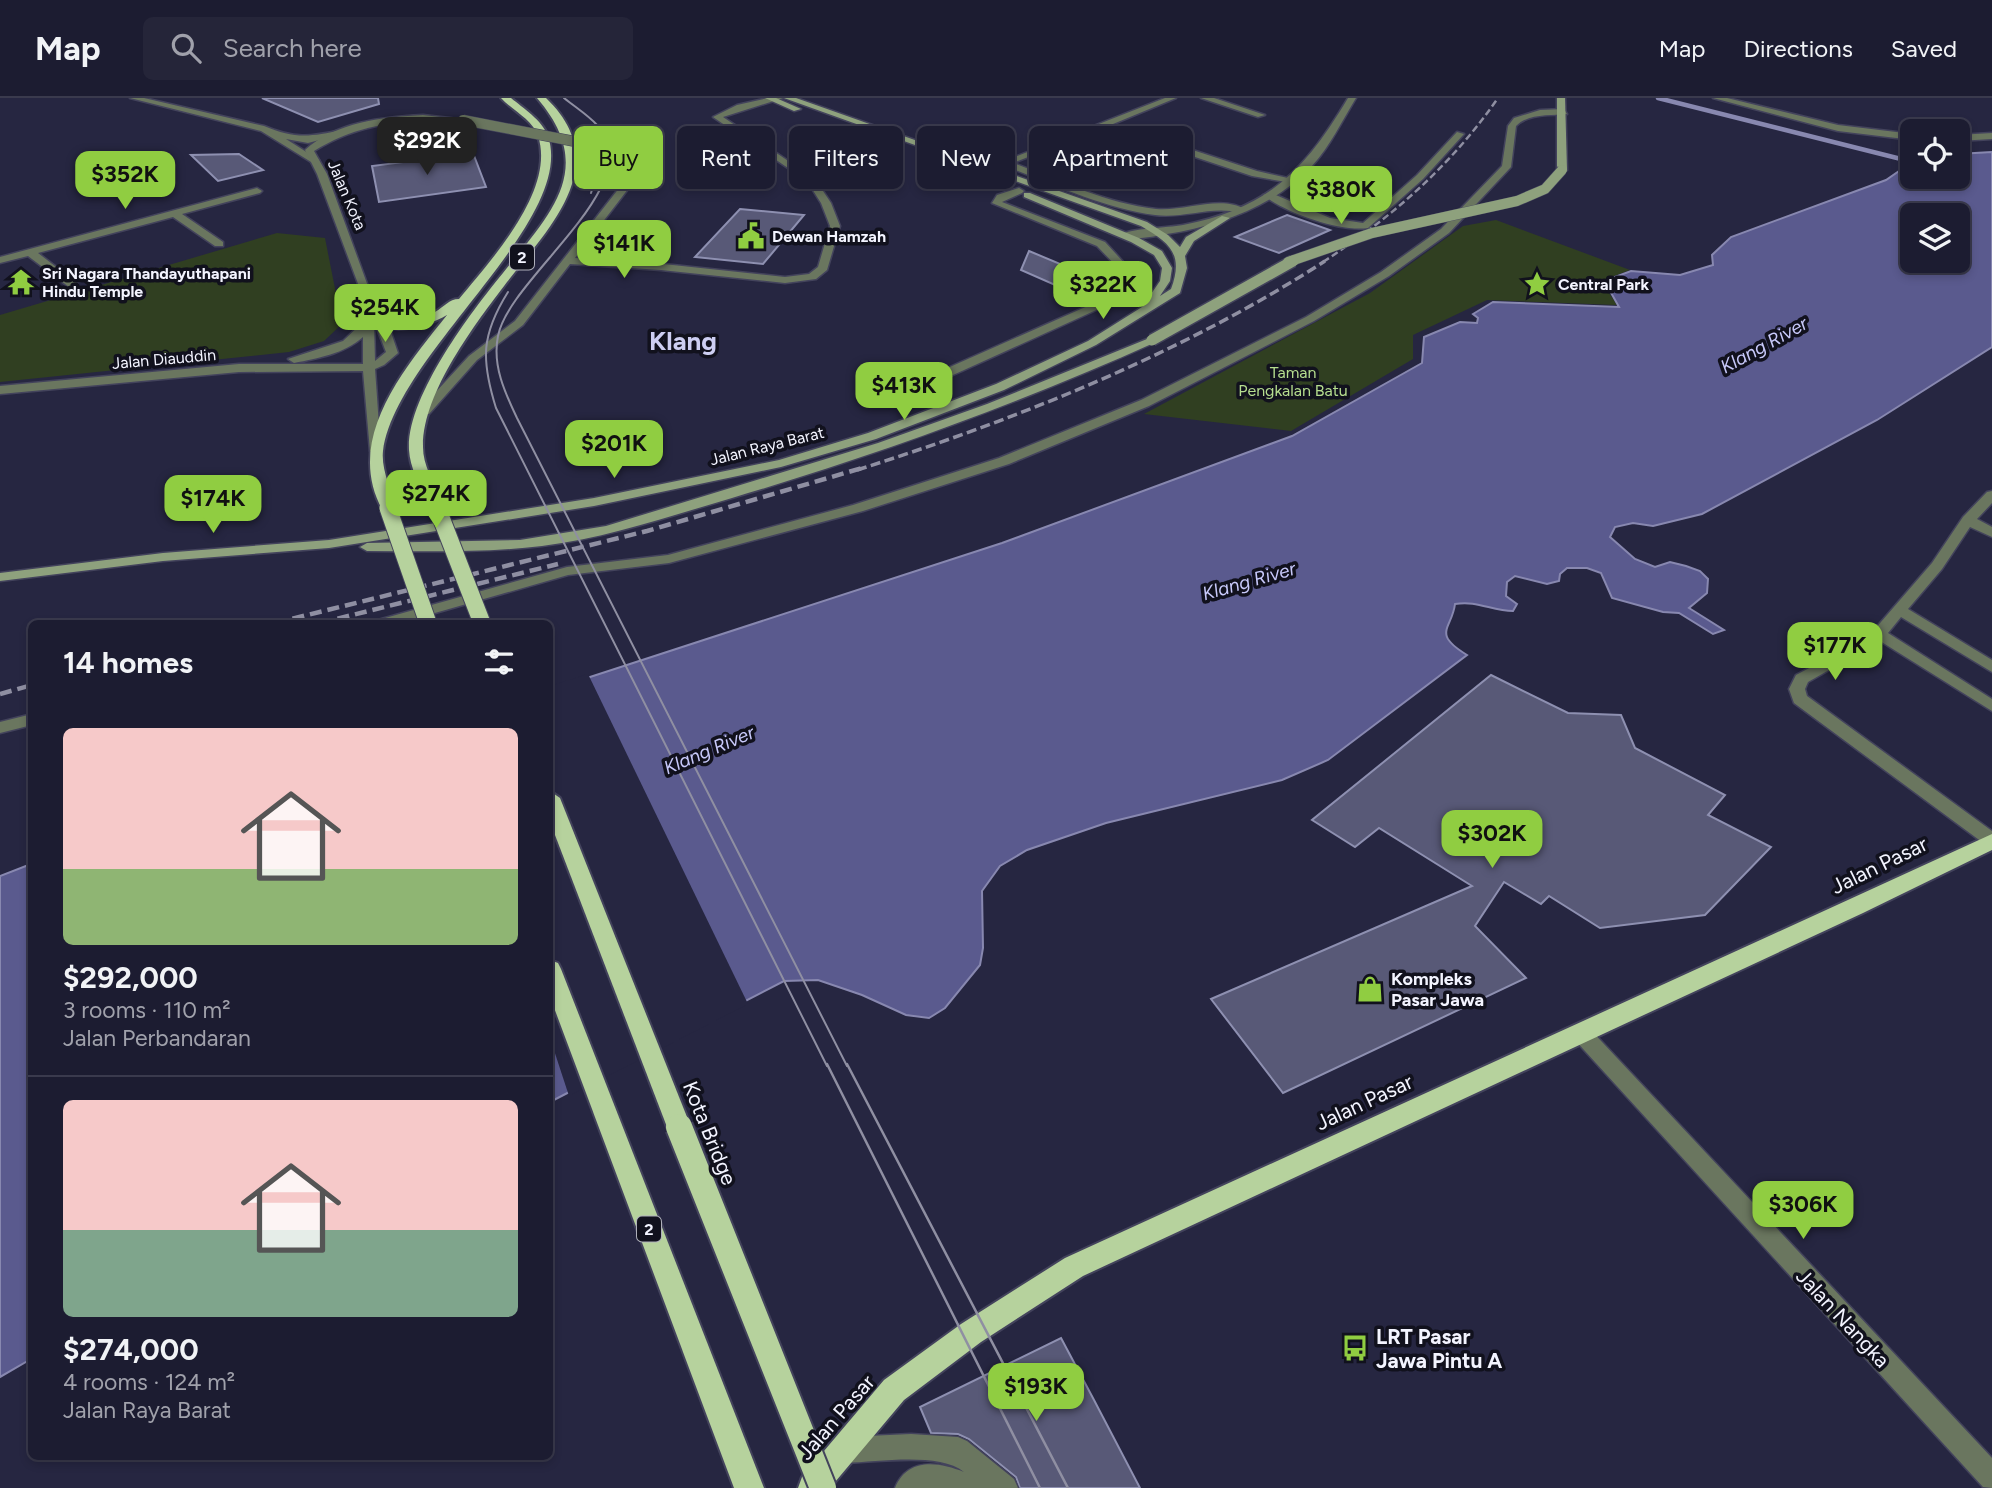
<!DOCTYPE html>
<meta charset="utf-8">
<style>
:root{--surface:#1c1c31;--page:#252539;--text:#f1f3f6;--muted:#a0a1ab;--line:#3a3a4d;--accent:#90cd41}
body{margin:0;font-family:Figtree,sans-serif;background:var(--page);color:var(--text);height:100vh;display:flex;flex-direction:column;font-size:26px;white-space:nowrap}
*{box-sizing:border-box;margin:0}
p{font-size:23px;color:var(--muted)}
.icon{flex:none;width:38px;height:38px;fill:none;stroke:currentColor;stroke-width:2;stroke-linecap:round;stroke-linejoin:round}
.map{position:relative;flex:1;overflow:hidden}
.details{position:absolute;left:28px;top:522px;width:525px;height:840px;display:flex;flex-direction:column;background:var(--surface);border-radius:10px;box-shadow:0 4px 10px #0003,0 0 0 2px var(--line)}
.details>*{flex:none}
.top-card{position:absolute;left:574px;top:28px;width:665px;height:63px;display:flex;gap:14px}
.buttons{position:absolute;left:1900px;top:21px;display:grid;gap:14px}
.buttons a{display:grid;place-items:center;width:70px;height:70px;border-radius:10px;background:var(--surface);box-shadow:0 4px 10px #0003,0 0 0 2px var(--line);font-size:35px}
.price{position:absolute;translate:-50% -60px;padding:0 16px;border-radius:14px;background:var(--accent);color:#111;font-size:23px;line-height:46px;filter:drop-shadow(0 2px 4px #0008)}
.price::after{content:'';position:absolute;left:50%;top:42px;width:21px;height:16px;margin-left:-10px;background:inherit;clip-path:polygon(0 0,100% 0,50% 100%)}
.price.active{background:#222;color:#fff}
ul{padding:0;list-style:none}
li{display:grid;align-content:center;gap:14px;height:371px;padding:0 35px}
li+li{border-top:2px solid var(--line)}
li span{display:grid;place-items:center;height:217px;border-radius:10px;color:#555}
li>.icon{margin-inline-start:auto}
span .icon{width:126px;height:126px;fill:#fffc;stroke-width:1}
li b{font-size:30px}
h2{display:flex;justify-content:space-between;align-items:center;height:84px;padding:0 35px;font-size:30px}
.pill{padding:0 24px;border-radius:10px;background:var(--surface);box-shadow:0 4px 10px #0003,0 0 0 2px var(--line);font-size:24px;line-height:63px}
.pill.active{background:var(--accent);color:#111}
header{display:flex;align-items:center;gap:42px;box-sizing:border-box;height:98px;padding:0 35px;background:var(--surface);border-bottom:2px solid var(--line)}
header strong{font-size:33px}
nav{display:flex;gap:38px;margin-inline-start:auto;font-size:24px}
.search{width:490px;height:63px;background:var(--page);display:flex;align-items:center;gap:18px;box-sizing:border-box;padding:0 24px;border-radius:10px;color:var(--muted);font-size:26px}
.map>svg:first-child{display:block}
.green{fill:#303f21}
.water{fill:#5a5a8e;stroke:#8888b0;stroke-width:2;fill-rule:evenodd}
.pier{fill:#262641}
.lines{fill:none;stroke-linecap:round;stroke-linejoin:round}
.stream{stroke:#8888b0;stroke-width:4.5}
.building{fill:#585977;stroke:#8e90b1;stroke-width:2}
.minor-casing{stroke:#43435c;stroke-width:3}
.tertiary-casing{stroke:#43435c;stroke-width:3}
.secondary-casing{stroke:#43435c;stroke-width:3}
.trunk-casing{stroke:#43435c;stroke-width:4}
.minor{fill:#6a765f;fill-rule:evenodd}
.tertiary{fill:#6a765f;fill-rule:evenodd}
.secondary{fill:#8ea17d;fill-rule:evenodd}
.trunk{fill:#b6d29d;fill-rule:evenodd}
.tram-far1{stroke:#8f8fa2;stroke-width:2}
.tram{stroke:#8f8fa2;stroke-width:2.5}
.rail-far2{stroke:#8f8fa2;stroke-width:2.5;stroke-dasharray:7 3.5;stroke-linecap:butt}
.rail-far1{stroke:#8f8fa2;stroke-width:3.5;stroke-dasharray:10 4.5;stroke-linecap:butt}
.rail{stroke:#8f8fa2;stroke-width:4.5;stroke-dasharray:12 6;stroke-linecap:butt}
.tertiary-bridge-casing{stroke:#43435c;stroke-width:11;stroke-linecap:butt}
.secondary-bridge-far1-casing{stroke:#43435c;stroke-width:11;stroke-linecap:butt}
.secondary-bridge-casing{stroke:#43435c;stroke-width:14;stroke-linecap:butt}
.trunk-bridge-far1-casing{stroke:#43435c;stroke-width:19;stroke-linecap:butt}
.trunk-bridge-casing{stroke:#43435c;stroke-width:30;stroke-linecap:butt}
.tertiary-bridge{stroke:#6a765f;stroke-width:10}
.secondary-bridge-far1{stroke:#8ea17d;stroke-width:10}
.secondary-bridge{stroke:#8ea17d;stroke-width:11}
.trunk-bridge-far1{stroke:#b6d29d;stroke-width:17}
.trunk-bridge{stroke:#b6d29d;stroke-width:26}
.labels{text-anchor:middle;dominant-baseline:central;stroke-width:7;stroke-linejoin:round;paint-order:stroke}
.far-street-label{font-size:16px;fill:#f3f4ff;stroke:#11111d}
.far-poi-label{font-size:16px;font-weight:bold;fill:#f3f4ff;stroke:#11111d;text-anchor:start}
.shield{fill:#11111d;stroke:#afb0bb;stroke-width:2}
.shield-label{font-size:16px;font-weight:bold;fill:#f3f4ff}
.far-park-label{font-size:16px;fill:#b5dd8e;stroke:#11111d}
.poi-label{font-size:18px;font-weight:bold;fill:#f3f4ff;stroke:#11111d;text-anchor:start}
.water-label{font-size:19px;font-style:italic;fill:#c8c9fa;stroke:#11111d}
.near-street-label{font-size:21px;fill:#f3f4ff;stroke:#11111d}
.near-poi-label{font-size:21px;font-weight:bold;fill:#f3f4ff;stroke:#11111d;text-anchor:start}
.far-town-label{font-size:26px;font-weight:bold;fill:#cdcef2;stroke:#11111d}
</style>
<header>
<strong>Map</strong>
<div class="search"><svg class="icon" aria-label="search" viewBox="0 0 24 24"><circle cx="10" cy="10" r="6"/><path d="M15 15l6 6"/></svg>Search here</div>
<nav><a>Map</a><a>Directions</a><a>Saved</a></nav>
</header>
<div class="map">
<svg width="1992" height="1390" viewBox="0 0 1992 1390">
<rect width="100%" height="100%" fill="#262641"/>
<g class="green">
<path d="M1496,122L1630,172L1601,183L1617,207L1487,202L1413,237V261L1291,333L1144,316L1370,195L1463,128Z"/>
<path d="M277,135L325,140L342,226L324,243L289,254L0,284V217Z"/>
</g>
<g class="water">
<path d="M1992,54V249L1877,322L1702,416L1653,428L1633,425L1615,429L1610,439L1635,461L1655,469L1670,464L1686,468L1700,473L1708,481L1707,495L1689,510L1724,532L1713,536L1679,515L1663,514L1612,500L1601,475L1587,470H1567L1560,476L1559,483L1547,486L1515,478L1507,484L1506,498L1517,506L1513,513C1492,513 1477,502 1455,506C1452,531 1431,535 1467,557L1328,662L1282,682L1106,725L1027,752L1000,768L982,793L983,850L980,867L945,910L929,920L906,917L862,897L818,882L784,883L550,1004V592L1002,445L1292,338L1422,265L1424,239L1460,224L1477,225L1478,220L1473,216L1493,204L1619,209L1610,193L1615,192L1604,183L1631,173L1680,177L1713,167L1712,157L1731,139L1886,82L1912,64L1913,79H1958V56ZM1913,117H1958V163H1913Z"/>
<path d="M31,766V1261L0,1279V778Z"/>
</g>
<path class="pier" d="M588,576L748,906L569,998L550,940V588Z"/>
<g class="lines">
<path class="stream" d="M1658,0L1913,64"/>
</g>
<g class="building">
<path d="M262,0H378L379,6L318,24Z"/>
<path d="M473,55L486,89L379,104L372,68Z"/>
<path d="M239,56L263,72L218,83L191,57Z"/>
<path d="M740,111L804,117L763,166L695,159Z"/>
<path d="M1287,117L1330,132L1279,155L1235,139Z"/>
<path d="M1029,153L1108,186L1080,198L1021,172Z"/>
<path d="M1491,577L1568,615L1621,617L1635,650L1725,697L1708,717L1771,749L1705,817L1600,830L1549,798L1541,806L1504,784L1475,828L1526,880L1283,995L1211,901L1472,788L1379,730L1355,749L1312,722Z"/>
<path d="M1061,1240L1094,1302L1140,1390H1020L1016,1379L969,1341L958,1336L931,1335L920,1309Z"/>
</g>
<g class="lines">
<g class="minor-casing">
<g id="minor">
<path d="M130,0H144L264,28C294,41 310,39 342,32L346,35L308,45L286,41L319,62L316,67L261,33Z"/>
<path d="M1165,0H1176L1113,26L1257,73L1297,82L1292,85L1252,78L1105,29L1013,65C1059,82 1107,106 1156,111C1184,114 1221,96 1246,112L1241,115C1212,107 1184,121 1155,117C1103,110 1053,86 1005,68L974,80L969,77Z"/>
<path d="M1201,0H1214L1265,17L1258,19Z"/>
<path d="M1564,11L1567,16C1551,18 1528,15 1516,28L1511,69L1449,135L1389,178L1314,223L1149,308L1009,366L863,413L669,465L568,477L400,525H375L378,522L567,469L668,457L853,407L999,360L1141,302L1306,219L1381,174L1441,131L1502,68L1508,28L1514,20L1540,12Z"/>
<path d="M1457,34L1464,36L1423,81L1368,130C1340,134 1286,115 1263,97L1271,95L1330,120L1363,125L1417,77Z"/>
<path d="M257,90L262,93L260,95L182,116L223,144V148H215L173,119L38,155L77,185V189H69L28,158L0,165V159Z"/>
<path d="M1019,90L1024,93L1022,95L1002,104L1105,144L1128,169L1126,187L1116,203L942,282L935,289L934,298L952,310L942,313L922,299L923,288L934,276L1108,199L1116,187L1118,170L1097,148L992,105L997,97Z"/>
<path d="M1992,393V405L1977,421L1992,429V439L1970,429L1942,471L1908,511L1992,562V574L1901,519L1888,535L1992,601V613L1880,543L1808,584L1805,591L1807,598L1992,733V749L1986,747L1794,605L1789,591L1796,577L1868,539L1932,465L1963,419L1987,394Z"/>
<path d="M32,616V627L0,635V624Z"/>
<path d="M1581,926L1588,929L1992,1360V1390L1983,1389L1574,941L1571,935L1574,929Z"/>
<path d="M911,1336L958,1339L967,1343L1014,1381L1018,1390H895C908,1359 938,1364 964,1374C939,1354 878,1364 846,1365L837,1361L833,1352L837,1343L846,1339Z"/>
</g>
</g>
<g class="tertiary-casing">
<g id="tertiary">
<path d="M768,0H783L723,19L815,81L831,105L840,128L827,172L816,181L785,185L661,172L570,166L523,227L477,262L429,316H421V310L469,258L515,223L627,80L635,82L575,160L654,165L785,179L809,176L818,169L830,128L821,105L807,83L713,19L737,7Z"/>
<path d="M1348,0H1356C1342,23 1330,48 1312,68C1276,107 1219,128 1167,136C1154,138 1131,144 1120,137C1131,130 1167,130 1183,127C1269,110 1305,72 1348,0Z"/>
<path d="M1713,0H1727L1838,27L1913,36V42L1838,33Z"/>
<path d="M423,17L467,22L463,25C410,20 360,24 314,53L327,76L373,202L381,205L398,255L384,267L375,271L381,356L376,357L370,353L363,273L239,274L0,296V288L239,266H363V239C344,256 318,260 294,265L288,261L343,243L363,224V199L317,76L305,52C336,24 383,19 423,17ZM374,223L386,254L375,263L374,224Z"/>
<path d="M1992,35V41L1958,43V37Z"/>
</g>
</g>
<g class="secondary-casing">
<g id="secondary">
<path d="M765,0H776L801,11L794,13Z"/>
<path d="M784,0H796L1147,124L1168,137L1180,149L1186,139L1222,118L1230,120L1194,143L1185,158L1187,170L1180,195L1096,247L1004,292L876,341L781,369L594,408L329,450L163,463L0,483V475L163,455L329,442L594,400L779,362L868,335L996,286L1088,243L1142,209L1160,183L1162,170L1154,157L1131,144L1024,99V95H1030L1139,140L1162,153L1172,170L1170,183L1160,198L1171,191C1184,156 1170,145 1141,128Z"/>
<path d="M1557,0H1565L1567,72L1562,75L1557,72Z"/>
<path d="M1152,239L1158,242L1156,244C1018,306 877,357 732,400C670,418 607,440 542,448C484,455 425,453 367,453L360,449L367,445L520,442L606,428L878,345L987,306Z"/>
</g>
</g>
<g class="trunk-casing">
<g id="trunk">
<path d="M501,0H511C523,10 542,22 548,38C577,124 396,255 383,353C381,371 391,392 396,410L393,413H383C343,342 404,271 447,217C428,228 393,238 374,224C382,218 416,224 435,214C444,209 449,201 459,201C491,162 556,92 538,38C533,22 512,12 501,0Z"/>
<path d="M537,0H546C615,66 549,130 507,184C476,225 422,295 423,349C423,367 433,383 440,399L438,402H428C419,388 410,369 409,352C406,300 470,215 503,175C550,116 598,71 537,0Z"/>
<path d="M550,693L560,700L691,1029L688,1036L679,1040L670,1036L667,1029L550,724Z"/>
<path d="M1992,736V752L1863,815L1083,1178L981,1244L904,1302L830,1390H798L802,1379L884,1282L961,1226L1065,1160Z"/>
<path d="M550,862L558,865L561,871L764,1390H734L550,899Z"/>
</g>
</g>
<use href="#minor" class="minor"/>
<use href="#tertiary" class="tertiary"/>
<use href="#secondary" class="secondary"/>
<use href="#trunk" class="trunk"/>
<g class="tram-far1">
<path d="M564,0C575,9 588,17 597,27C652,86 509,179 498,238C492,267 505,295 517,320L847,968"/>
<path d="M591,95L599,70L596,41"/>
<path d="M508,194C481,237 481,262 496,310L827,968"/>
</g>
<g class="tram">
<path d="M827,966L1040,1390"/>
<path d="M847,966L1068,1390"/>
</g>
<path class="rail-far2" d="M1323,164C1392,119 1450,69 1498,0"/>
<path class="rail-far1" d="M857,372C1018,321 1183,255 1325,163"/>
<g class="rail">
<path d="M275,525L647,433L862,370"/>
<path d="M320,525L558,466"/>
<path d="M0,596L32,587"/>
</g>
<g class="tertiary-bridge-casing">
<path id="tertiary-bridge" d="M463,22L614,51L629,63L630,82"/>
</g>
<g class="secondary-bridge-far1-casing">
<path id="secondary-bridge-far1" d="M1288,164L1372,135L1517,103L1545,91L1562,72"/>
</g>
<g class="secondary-bridge-casing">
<path id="secondary-bridge" d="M1152,242L1293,163"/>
</g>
<g class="trunk-bridge-far1-casing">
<g id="trunk-bridge-far1">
<path d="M433,399L482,525"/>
<path d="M388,410L428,525"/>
</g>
</g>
<g class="trunk-bridge-casing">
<path id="trunk-bridge" d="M679,1029L823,1390"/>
</g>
<use href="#tertiary-bridge" class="tertiary-bridge"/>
<use href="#secondary-bridge-far1" class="secondary-bridge-far1"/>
<use href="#secondary-bridge" class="secondary-bridge"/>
<use href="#trunk-bridge-far1" class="trunk-bridge-far1"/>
<use href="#trunk-bridge" class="trunk-bridge"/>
</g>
<defs>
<g id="civic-bare" transform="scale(2.1)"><path d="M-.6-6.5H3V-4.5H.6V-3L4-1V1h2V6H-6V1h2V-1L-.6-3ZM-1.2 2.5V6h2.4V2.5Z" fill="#90cd41" stroke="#11111d" stroke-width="2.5" paint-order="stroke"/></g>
<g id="temple-bare" transform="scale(2.1)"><path d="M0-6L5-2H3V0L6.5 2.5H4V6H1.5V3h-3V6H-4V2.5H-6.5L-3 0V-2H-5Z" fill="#90cd41" stroke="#11111d" stroke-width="2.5" paint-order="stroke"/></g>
<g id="sight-bare" transform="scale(2.1)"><path d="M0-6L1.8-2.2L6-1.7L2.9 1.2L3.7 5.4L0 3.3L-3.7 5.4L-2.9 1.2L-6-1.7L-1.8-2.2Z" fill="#90cd41" stroke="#11111d" stroke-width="2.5" paint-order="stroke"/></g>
<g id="shop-bare" transform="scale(2.1)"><path d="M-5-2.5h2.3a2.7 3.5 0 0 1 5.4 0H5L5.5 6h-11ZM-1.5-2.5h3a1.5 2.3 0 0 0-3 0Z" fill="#90cd41" stroke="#11111d" stroke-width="2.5" paint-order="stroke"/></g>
<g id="bus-bare" transform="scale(2.1)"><path d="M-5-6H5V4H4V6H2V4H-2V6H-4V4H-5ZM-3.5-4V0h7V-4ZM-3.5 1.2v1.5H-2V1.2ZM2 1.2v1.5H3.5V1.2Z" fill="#90cd41" stroke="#11111d" stroke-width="2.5" paint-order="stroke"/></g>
</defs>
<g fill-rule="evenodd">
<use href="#civic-bare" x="751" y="138"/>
<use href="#temple-bare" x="21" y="184"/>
<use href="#sight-bare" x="1537" y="186"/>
<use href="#shop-bare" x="1370" y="891"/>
<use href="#bus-bare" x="1355" y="1250"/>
</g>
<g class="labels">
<g class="far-street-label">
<text transform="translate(347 97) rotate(67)">Jalan Kota</text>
<text transform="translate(164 261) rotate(-5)">Jalan Diauddin</text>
<text transform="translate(767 348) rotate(-14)">Jalan Raya Barat</text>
</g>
<g class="far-poi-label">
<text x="772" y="138">Dewan Hamzah</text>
<text x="42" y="175">Sri Nagara Thandayuthapani<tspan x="42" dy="18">Hindu Temple</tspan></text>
<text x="1558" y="186">Central Park</text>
</g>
<g class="shield">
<rect x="510" y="146.5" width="24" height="25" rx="5"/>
<rect x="637" y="1118.5" width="24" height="25" rx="5"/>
</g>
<g class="shield-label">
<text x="522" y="159">2</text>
<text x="649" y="1131">2</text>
</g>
<g class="far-park-label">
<text x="1293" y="274">Taman<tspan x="1293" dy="18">Pengkalan Batu</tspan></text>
</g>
<g class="poi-label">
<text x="1391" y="881">Kompleks<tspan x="1391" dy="21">Pasar Jawa</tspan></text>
</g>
<g class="water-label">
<text transform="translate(1764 247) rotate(-29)">Klang River</text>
<text transform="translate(1249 483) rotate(-16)">Klang River</text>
<text transform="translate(709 652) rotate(-23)">Klang River</text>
</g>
<g class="near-street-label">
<text transform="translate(1879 767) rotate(-26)">Jalan Pasar</text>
<text transform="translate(1364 1004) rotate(-25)">Jalan Pasar</text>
<text transform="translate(710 1035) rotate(68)">Kota Bridge</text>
<text transform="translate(1843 1220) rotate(47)">Jalan Nangka</text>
<text transform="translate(836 1319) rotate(-49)">Jalan Pasar</text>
</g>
<g class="near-poi-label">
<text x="1376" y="1238">LRT Pasar<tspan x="1376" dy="24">Jawa Pintu A</tspan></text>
</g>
<g class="far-town-label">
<text x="683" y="243">Klang</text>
</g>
</g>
</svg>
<div class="buttons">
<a><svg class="icon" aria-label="locate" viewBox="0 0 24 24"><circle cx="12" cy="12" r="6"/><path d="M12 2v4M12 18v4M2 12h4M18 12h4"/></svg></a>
<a><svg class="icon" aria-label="layers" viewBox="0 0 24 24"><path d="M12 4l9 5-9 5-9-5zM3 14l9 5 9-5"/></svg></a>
</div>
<b class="price active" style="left:427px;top:79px">$292K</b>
<b class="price" style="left:125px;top:113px">$352K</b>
<b class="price" style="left:1341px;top:128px">$380K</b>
<b class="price" style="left:624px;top:182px">$141K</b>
<b class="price" style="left:1103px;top:223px">$322K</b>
<b class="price" style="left:385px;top:246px">$254K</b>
<b class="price" style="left:904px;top:324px">$413K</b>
<b class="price" style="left:614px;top:382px">$201K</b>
<b class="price" style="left:436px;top:432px">$274K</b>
<b class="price" style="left:213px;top:437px">$174K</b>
<b class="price" style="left:1835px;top:584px">$177K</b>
<b class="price" style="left:1492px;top:772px">$302K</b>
<b class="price" style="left:1803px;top:1143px">$306K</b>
<b class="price" style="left:1036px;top:1325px">$193K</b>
<div class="top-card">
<a class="pill active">Buy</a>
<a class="pill">Rent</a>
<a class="pill">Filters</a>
<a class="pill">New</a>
<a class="pill">Apartment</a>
</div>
<section class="details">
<h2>14 homes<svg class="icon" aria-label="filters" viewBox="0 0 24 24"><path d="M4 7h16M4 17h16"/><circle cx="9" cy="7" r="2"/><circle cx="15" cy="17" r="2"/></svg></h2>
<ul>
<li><span style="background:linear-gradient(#f6c9c9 65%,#8fb573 0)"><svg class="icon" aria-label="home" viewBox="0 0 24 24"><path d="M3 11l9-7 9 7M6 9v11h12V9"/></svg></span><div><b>$292,000</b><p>3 rooms · 110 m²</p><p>Jalan Perbandaran</p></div></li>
<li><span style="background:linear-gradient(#f6c9c9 60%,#7fa58c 0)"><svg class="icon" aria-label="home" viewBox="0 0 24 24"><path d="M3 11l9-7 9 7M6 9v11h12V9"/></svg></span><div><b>$274,000</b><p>4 rooms · 124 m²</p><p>Jalan Raya Barat</p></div></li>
</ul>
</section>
</div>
